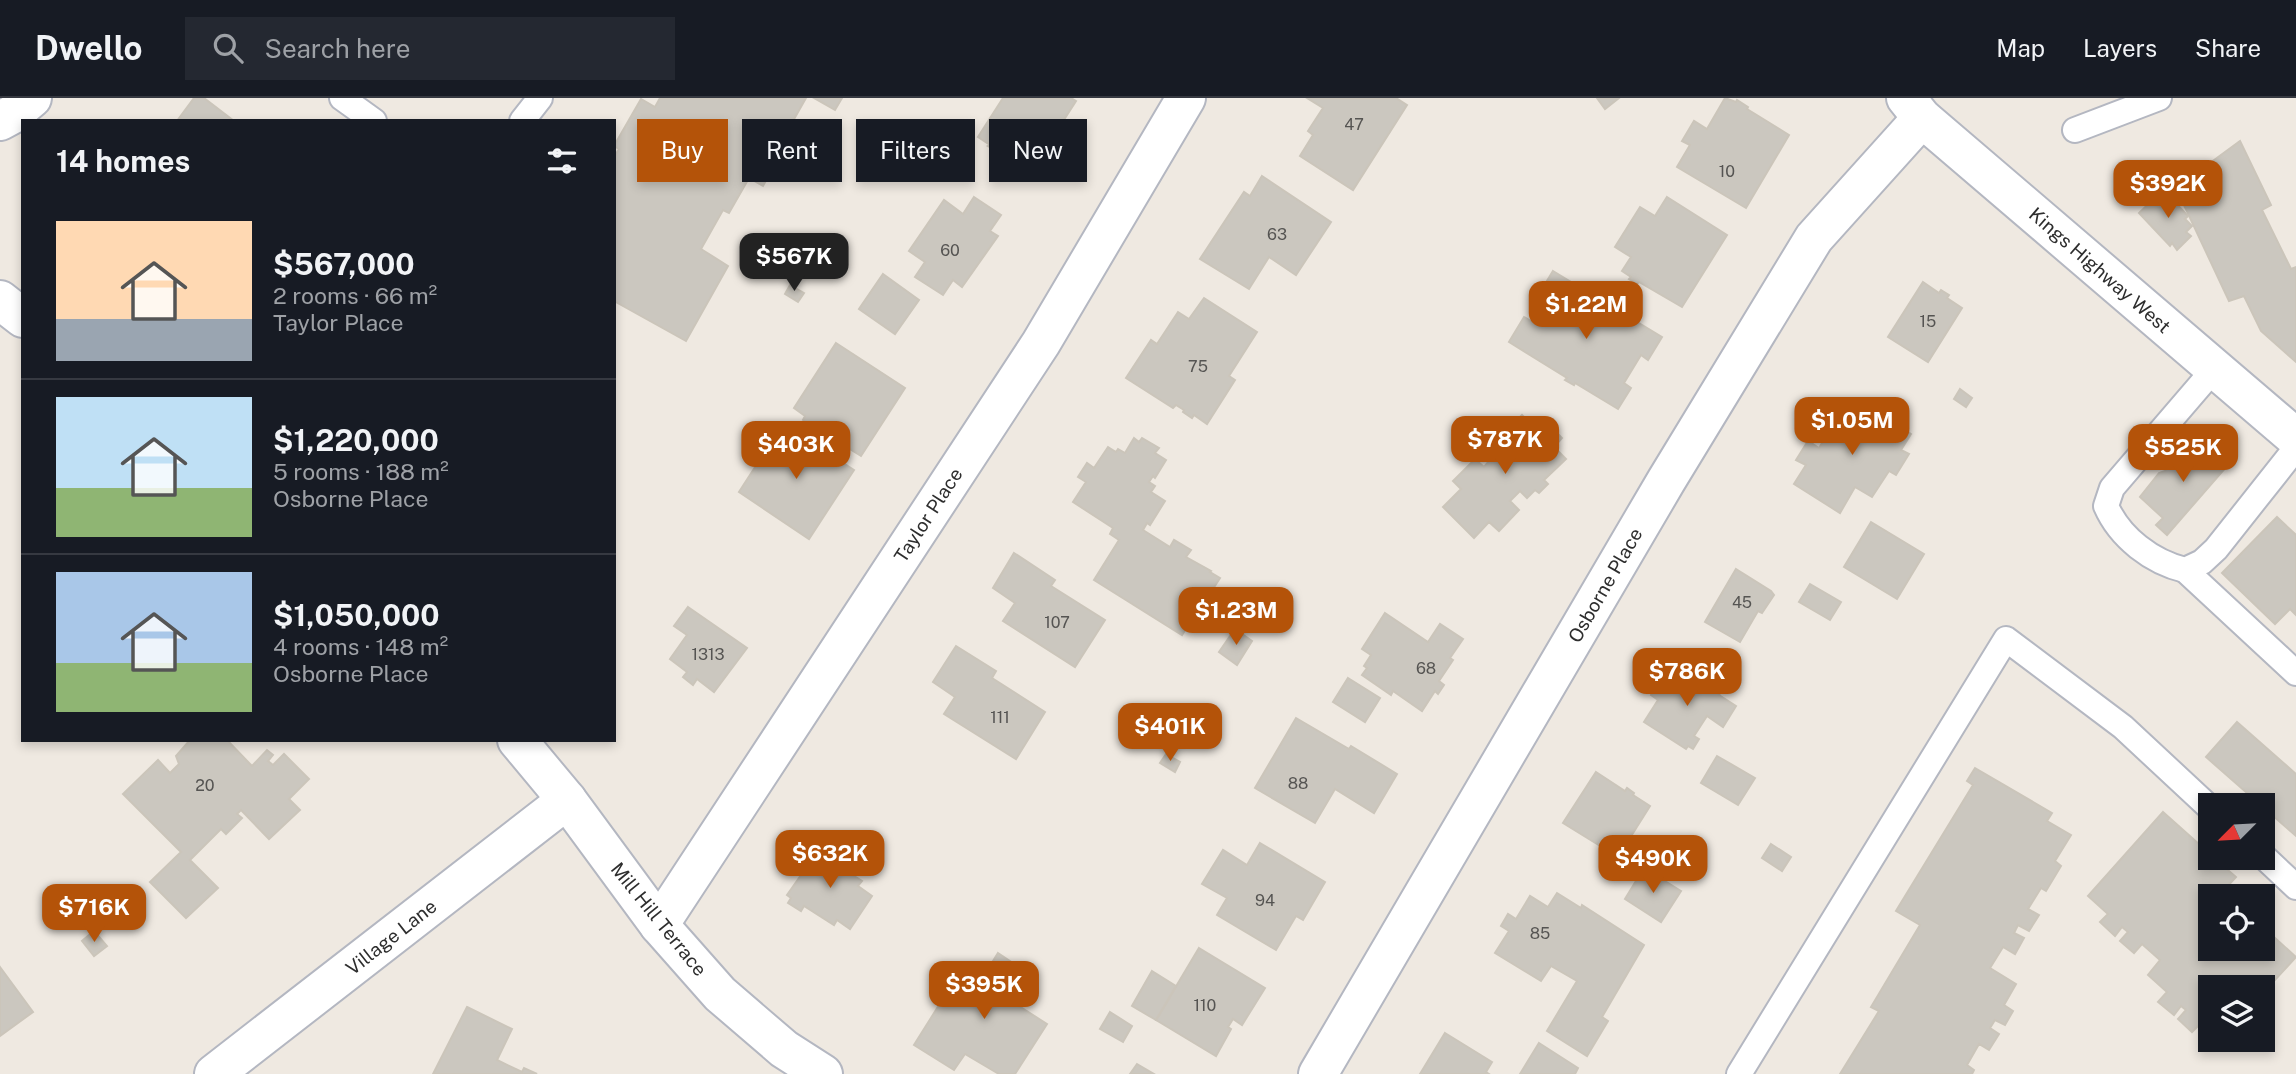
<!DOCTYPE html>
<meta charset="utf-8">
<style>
:root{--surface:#171b24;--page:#242831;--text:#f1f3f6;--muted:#9ea1a6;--line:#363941;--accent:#b45309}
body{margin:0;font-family:"Public Sans",sans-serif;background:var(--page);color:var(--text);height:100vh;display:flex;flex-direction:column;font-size:26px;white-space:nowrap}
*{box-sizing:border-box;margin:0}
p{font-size:23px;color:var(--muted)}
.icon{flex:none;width:38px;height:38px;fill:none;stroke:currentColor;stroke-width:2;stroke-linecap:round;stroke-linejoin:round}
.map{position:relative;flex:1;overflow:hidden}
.drawer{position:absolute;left:21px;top:21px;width:595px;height:623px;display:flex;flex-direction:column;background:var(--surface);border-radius:0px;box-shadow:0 4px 10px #0003}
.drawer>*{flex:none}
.top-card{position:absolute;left:637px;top:21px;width:665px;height:63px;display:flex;gap:14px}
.needle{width:46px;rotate:246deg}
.buttons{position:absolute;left:2198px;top:695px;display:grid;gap:14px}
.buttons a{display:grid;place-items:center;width:77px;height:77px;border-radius:0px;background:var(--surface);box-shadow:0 4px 10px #0003;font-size:35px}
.price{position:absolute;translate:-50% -60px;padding:0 16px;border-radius:14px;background:var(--accent);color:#fff;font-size:23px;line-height:46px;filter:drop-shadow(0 2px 4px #0008)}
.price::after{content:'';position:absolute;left:50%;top:42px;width:21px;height:16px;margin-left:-10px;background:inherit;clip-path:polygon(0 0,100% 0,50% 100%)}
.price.selected{background:#222;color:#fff}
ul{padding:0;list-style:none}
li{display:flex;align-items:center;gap:21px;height:175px;padding:0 35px}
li+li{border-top:2px solid var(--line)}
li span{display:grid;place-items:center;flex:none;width:196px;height:140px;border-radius:0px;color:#555}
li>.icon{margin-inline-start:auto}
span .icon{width:84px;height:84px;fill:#fffc;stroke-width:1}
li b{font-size:30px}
h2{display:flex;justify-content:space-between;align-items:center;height:84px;padding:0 35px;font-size:30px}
.tag{padding:0 24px;border-radius:0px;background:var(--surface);box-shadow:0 4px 10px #0003;font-size:24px;line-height:63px}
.tag.selected{background:var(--accent);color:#fff}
header{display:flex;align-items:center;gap:42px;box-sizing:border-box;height:98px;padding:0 35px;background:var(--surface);border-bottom:2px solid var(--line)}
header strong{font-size:33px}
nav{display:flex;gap:38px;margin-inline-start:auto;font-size:24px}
.search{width:490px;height:63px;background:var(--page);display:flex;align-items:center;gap:18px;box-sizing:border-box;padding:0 24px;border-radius:0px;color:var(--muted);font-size:26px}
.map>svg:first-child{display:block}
.building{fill:#cbc7bf;stroke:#cbc5ba;stroke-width:2}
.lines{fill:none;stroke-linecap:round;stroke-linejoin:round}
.lane-casing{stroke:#b4b7c1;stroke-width:28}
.street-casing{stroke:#b4b7c1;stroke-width:42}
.lane{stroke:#fff;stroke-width:24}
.street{stroke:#fff;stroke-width:38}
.labels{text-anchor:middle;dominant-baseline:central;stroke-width:7;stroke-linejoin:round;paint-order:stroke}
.number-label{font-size:16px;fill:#555452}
.street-label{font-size:19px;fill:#2e2e2e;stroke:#fff}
</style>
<header>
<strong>Dwello</strong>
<div class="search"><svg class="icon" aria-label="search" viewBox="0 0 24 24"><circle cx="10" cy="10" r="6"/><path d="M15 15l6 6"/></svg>Search here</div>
<nav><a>Map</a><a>Layers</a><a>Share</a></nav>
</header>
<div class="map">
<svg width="2296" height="976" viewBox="0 0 2296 976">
<rect width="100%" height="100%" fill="#efe9e1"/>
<g class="building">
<path d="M194,0H204L234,23H177Z"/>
<path d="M660,0H806L785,37L790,40L763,88L749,80L729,115L723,112L701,151L728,168L686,243L614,203V59L619,51L614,48L641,1L655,9Z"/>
<path d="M814,0H842L835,12Z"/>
<path d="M1003,0H1071L1076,3L1031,73L994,50L993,51L988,48L990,47L978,39Z"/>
<path d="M1307,0H1396L1407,7L1353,92L1300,58L1313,37L1308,33L1323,10Z"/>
<path d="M1597,0H1619L1605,11Z"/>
<path d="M1725,0L1736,4L1737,2L1748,9L1747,11L1789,37L1746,110L1677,69L1690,47L1682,43L1694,23L1707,31Z"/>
<path d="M2240,43L2271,107L2262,112L2291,171L2296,169V264L2261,233L2244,198L2229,203L2176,90Z"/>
<path d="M1262,78L1331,124L1296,177L1269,159L1249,191L1200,161L1244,94L1250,98Z"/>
<path d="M2160,95L2162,98L2166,95L2188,118L2185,121L2192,128L2186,134L2191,138L2177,152L2172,145L2170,148L2139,115Z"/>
<path d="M974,99L1001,117L990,133L998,138L962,189L953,182L943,197L915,179L925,164L909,153L944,102L963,116Z"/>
<path d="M1667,99L1727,137L1682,209L1639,184L1637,186L1629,181L1631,179L1622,173L1631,159L1615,149L1640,109L1655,118Z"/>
<path d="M1553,173L1662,239L1648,262L1641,257L1624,285L1631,290L1618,311L1575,285L1574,287L1565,282L1567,280L1509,244L1524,219L1541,229L1554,208L1538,198Z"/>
<path d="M883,176L919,202L895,236L859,211Z"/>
<path d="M1923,184L1939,195L1941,192L1949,197L1947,200L1962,210L1928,264L1888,239Z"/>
<path d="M790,187L804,195L798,204L785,196Z"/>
<path d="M1204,200L1257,234L1229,278L1235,282L1207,326L1194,317L1192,320L1183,314L1184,312L1176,307L1173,310L1126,280L1151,242L1157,246L1178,214L1189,221Z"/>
<path d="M836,245L905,290L861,358L803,322L805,318L794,310Z"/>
<path d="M1960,291L1972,300L1966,309L1954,301Z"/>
<path d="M1848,303L1877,320L1879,316L1911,336L1901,352L1909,356L1896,377L1889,373L1872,399L1855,389L1840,415L1794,386L1806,367L1796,362L1808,343L1819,350Z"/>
<path d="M1522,317L1534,329L1542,320L1562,340L1554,349L1566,361L1544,382L1548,386L1539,395L1535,392L1527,400L1520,393L1510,403L1519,412L1499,433L1489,424L1474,440L1443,409L1461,391L1453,383L1475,361L1484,369L1490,362L1484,355Z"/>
<path d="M783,326L854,372L809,441L739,394Z"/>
<path d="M1134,340L1139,344L1142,340L1159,350L1155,355L1166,362L1155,380L1153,378L1149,384L1155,388L1151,394L1165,403L1150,427L1147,425L1143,432L1170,449L1174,442L1191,452L1186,459L1211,473L1210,474L1220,480L1209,497L1212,499L1209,505L1204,502L1182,537L1094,482L1119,442L1110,436L1113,430L1073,404L1086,384L1078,379L1087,365L1094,370L1108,349L1116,354L1118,351L1125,355Z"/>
<path d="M2196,340L2227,368L2167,437L2156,427L2163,420L2140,399L2159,375L2165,373Z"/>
<path d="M2277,419L2296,437V517L2290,511L2275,526L2222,475Z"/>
<path d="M1871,424L1924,456L1897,501L1844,469Z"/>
<path d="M1014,455L1055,482L1051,488L1105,522L1075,569L1003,523L1015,505L993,490Z"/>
<path d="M1736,471L1771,493L1774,497L1762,515L1758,513L1740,544L1705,524Z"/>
<path d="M1810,486L1841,504L1830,522L1799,504Z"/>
<path d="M688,509L747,550L714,594L697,581L693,587L683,579L687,574L670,561L687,537L674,528Z"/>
<path d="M1385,515L1428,544L1440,526L1463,541L1450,560L1453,562L1439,583L1444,587L1438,596L1435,593L1422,613L1393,593L1391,597L1362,577L1367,570L1364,568L1371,557L1362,551Z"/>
<path d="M1235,531L1252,543L1237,567L1219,554Z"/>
<path d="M956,548L996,573L992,580L1045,614L1016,661L944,616L955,599L933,584Z"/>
<path d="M1678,569L1696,580L1698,577L1705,582L1704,584L1721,594L1719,597L1736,608L1723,629L1707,618L1694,638L1699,641L1693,651L1688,648L1686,651L1644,624L1658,602L1651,597L1658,586L1664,591Z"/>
<path d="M1348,580L1380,600L1365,624L1333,604Z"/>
<path d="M1296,620L1349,651L1351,648L1397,676L1374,715L1335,691L1315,725L1255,690Z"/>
<path d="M2237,624L2296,676V738L2206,659Z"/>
<path d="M190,642H227L252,668L267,652L273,657L268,663L273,667L284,656L309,681L289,701L300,712L269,741L241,712L237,716L242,720L226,736L221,731L190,762L218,790L186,820L150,784L181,754L123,696L158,662L170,675L179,666L176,658Z"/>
<path d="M1166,656L1180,664L1175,674L1160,665Z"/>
<path d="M1717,658L1755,680L1738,707L1701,685Z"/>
<path d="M1975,670L2052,715L2047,723L2071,737L2055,763L2061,768L2046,793L2041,790L2028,811L2039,817L2029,833L2018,827L2014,835L2024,840L2015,856L2003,849L1990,870L2016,886L2004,907L2013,913L2005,927L1995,922L1990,930L1999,936L1989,952L1979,946L1967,967L1974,972L1972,976H1840L1879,913L1871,909L1920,827L1896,813L1973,687L1967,683Z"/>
<path d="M1596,674L1625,693L1627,690L1634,695L1633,697L1650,708L1618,759L1563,725Z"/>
<path d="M2163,714L2210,756V760H2214L2236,779L2223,793L2229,798H2210V850H2263V829L2296,859L2263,895V889H2210V933L2201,925L2192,934L2178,921L2186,912L2181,908L2174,917L2158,904L2167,894L2148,877L2160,862L2142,846L2134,855L2120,843L2128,834L2122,829L2115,838L2100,824L2108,816L2088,798Z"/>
<path d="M1260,745L1325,784L1303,822L1296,818L1276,852L1217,817L1227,800L1202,786L1223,752L1247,767Z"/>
<path d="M823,746L845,761L840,769L862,783L858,788L872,798L850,831L837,822L834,827L804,808L801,813L788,805L791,800L787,797Z"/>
<path d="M1771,746L1791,759L1782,773L1762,760Z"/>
<path d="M1644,770L1681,793L1661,824L1625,801Z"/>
<path d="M1557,795L1581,810L1582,807L1644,847L1602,919L1608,923L1587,958L1547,933L1577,883L1551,868L1541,883L1495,855L1509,833L1501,828L1508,816L1516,821L1530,798L1548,809Z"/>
<path d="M94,833L107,848L94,858L82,843Z"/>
<path d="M1199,850L1265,890L1242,927L1233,921L1228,929L1231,931L1216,958L1156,922Z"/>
<path d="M998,855L1032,878L1014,905L1047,926L1015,976H999L965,956L954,972L914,947L961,872L980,884Z"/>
<path d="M0,869L33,914L0,938Z"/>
<path d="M1152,873L1176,888L1156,922L1132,908Z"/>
<path d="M467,909L512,931L497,962L522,974L524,970L537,976H433Z"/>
<path d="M1110,914L1132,928L1123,944L1100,931Z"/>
<path d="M1445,935L1492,964L1486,974L1489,976H1420Z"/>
<path d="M1539,945L1578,970L1575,976H1520Z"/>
<path d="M1137,966L1154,976H1130Z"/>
</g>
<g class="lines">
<g class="lane-casing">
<g id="lane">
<path d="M342,0L374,23"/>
<path d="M522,23L540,0"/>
<path d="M2075,32L2159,0"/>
<path d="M2215,270L2112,390L2106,408C2120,440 2152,464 2185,472L2202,464L2216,451L2296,350"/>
<path d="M2185,472L2296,575"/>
<path d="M2263,758L2296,789"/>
<path d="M1739,976L2006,541L2123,629L2210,710"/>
</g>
</g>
<g class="street-casing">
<g id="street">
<path d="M1906,0L1922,20L2296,340"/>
<path d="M0,23L13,16L32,0"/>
<path d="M0,202L23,220"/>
<path d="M517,642L567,702L659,827L720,896L784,951L823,976"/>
<path d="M659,827L1041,245L1186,0"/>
<path d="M214,976L567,702"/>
<path d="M1318,976L1666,383L1814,140L1922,20"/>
</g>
</g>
<use href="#lane" class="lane"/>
<use href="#street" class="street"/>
</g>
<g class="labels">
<g class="number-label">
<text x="1354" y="26">47</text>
<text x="1727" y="73">10</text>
<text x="1277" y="136">63</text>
<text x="950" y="152">60</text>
<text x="1928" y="223">15</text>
<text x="1198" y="268">75</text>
<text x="1742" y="504">45</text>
<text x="1057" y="524">107</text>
<text x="708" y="556">1313</text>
<text x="1426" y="570">68</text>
<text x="1000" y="619">111</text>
<text x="1298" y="685">88</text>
<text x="205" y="687">20</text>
<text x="1265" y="802">94</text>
<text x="1540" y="835">85</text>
<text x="1205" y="907">110</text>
</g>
<g class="street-label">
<text transform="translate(2100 172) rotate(41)">Kings Highway West</text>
<text transform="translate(928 417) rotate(-57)">Taylor Place</text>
<text transform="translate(1605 487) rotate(-60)">Osborne Place</text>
<text transform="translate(659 821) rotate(51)">Mill Hill Terrace</text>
<text transform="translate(391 839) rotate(-38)">Village Lane</text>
</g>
</g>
</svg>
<div class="buttons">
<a><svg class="needle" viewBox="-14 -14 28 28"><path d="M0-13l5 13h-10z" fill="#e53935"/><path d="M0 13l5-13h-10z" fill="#9ea1a6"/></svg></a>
<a><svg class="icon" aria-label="locate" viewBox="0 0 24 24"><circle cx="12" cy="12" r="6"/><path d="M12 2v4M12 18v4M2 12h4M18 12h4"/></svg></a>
<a><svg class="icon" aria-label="layers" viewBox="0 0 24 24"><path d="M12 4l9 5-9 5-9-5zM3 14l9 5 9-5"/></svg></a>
</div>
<b class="price" style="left:2168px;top:122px">$392K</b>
<b class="price selected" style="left:794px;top:195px">$567K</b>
<b class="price" style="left:1586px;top:243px">$1.22M</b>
<b class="price" style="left:1852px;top:359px">$1.05M</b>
<b class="price" style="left:1505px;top:378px">$787K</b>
<b class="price" style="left:796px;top:383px">$403K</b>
<b class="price" style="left:2183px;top:386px">$525K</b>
<b class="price" style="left:1236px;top:549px">$1.23M</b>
<b class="price" style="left:1687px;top:610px">$786K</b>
<b class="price" style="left:1170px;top:665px">$401K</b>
<b class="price" style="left:830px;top:792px">$632K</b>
<b class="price" style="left:1653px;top:797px">$490K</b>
<b class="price" style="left:94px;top:846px">$716K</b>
<b class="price" style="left:984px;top:923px">$395K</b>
<div class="top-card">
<a class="tag selected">Buy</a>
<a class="tag">Rent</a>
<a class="tag">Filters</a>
<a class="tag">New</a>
</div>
<section class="drawer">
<h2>14 homes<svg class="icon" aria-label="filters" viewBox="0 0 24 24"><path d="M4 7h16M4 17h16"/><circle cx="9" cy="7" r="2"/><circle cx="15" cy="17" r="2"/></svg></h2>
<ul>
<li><span style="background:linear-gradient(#ffd9b3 70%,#9aa5b1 0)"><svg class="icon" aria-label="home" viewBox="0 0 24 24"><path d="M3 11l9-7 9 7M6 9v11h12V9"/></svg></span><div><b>$567,000</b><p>2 rooms · 66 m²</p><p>Taylor Place</p></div></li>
<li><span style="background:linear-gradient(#bfe0f5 65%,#8fb573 0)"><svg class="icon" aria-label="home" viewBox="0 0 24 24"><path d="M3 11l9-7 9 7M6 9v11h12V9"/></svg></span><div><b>$1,220,000</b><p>5 rooms · 188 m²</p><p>Osborne Place</p></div></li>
<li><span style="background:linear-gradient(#a9c7e8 65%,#8fb573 0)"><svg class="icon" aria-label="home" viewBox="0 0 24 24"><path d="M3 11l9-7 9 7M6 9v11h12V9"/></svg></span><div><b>$1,050,000</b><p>4 rooms · 148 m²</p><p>Osborne Place</p></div></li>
</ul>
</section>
</div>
